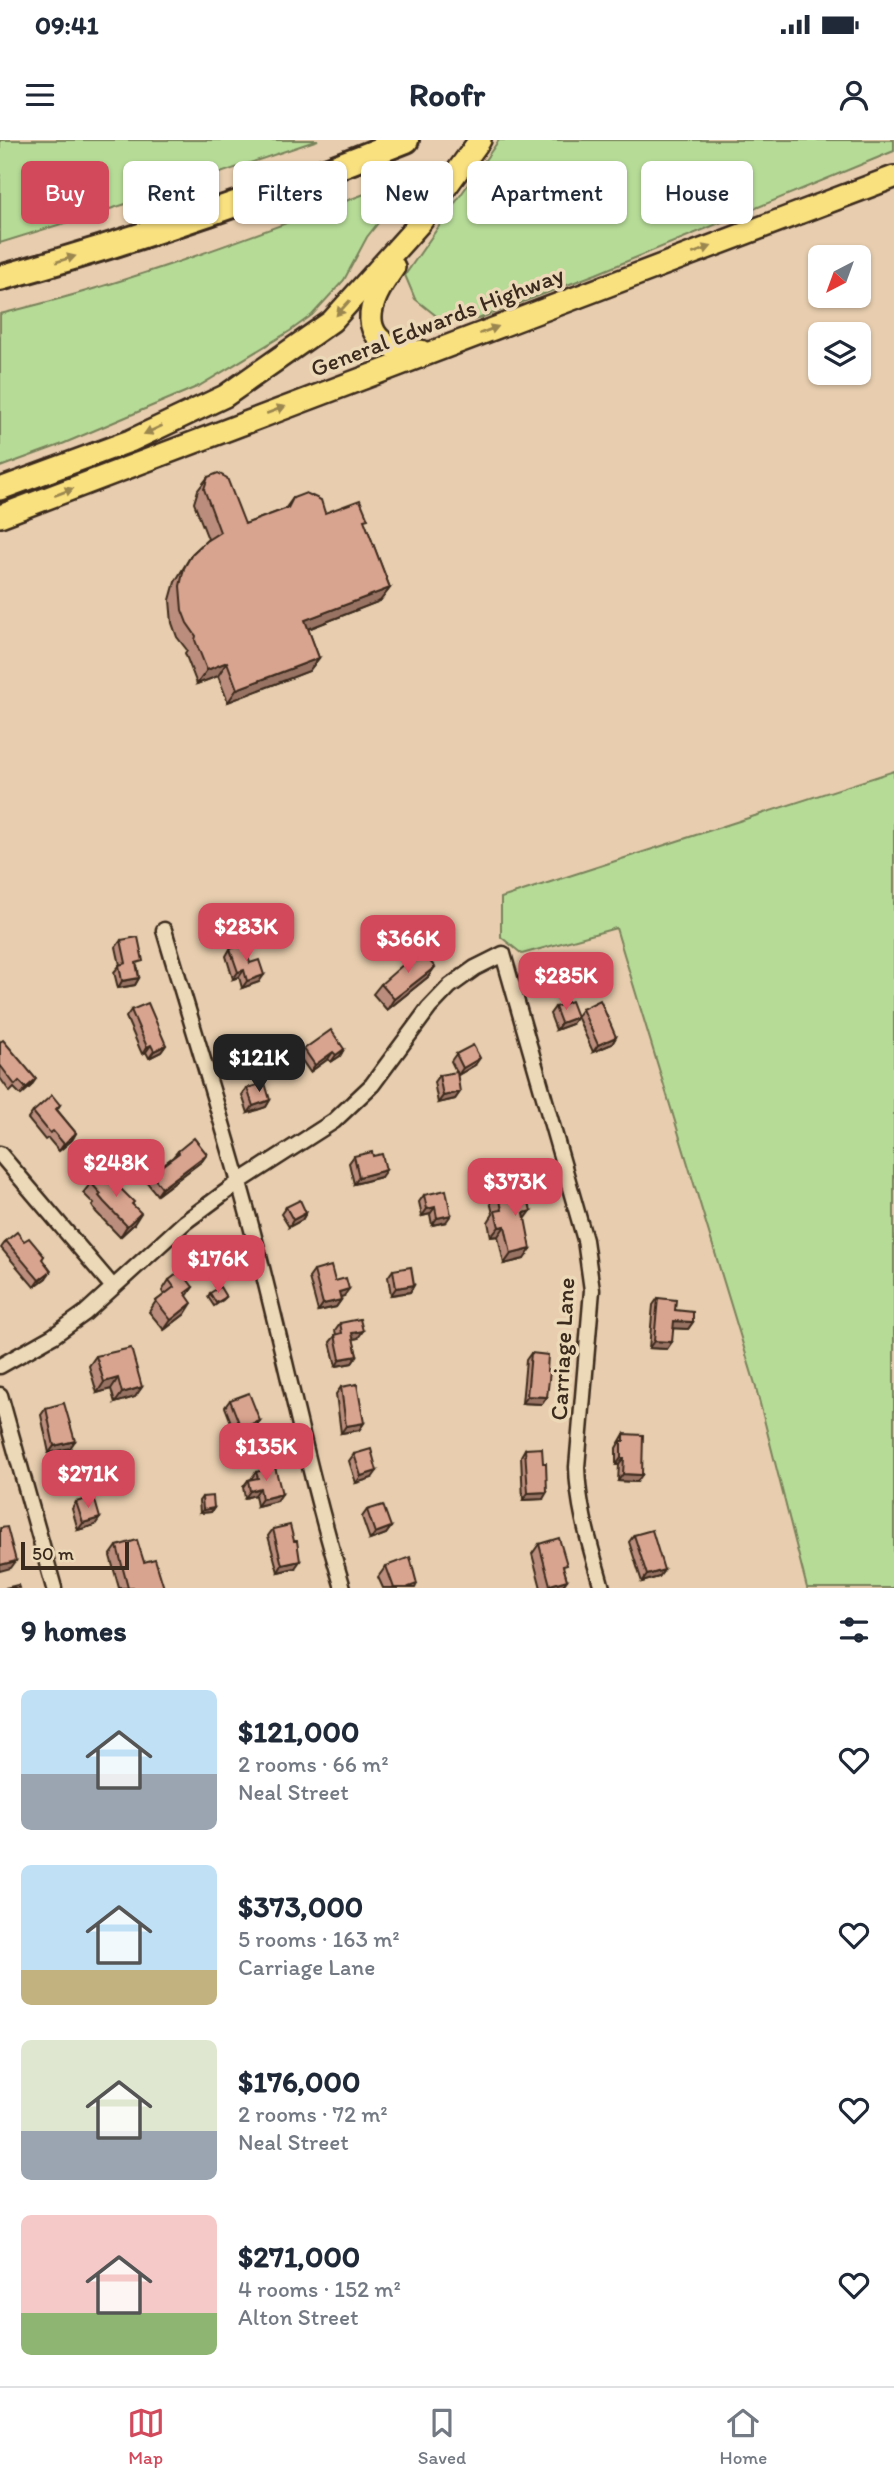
<!DOCTYPE html>
<meta charset="utf-8">
<style>
:root{--surface:#fff;--page:#f6f6f7;--text:#1f2937;--muted:#747a83;--line:#e0e1e3;--accent:#d1495b}
body{margin:0;font-family:Itim,sans-serif;background:var(--page);color:var(--text);height:100vh;display:flex;flex-direction:column;font-size:26px;white-space:nowrap}
*{box-sizing:border-box;margin:0}
p{font-size:23px;color:var(--muted)}
.icon{flex:none;width:38px;height:38px;fill:none;stroke:currentColor;stroke-width:2;stroke-linecap:round;stroke-linejoin:round}
.map{position:relative;height:1448px;overflow:hidden}
.panel{display:flex;flex-direction:column;background:var(--surface);flex:1}
.panel>*{flex:none}
.top-card{position:absolute;left:21px;top:21px;width:852px;height:63px;display:flex;gap:14px}
.needle{width:46px;rotate:221deg}
.controls{position:absolute;left:808px;top:105px;display:grid;gap:14px}
.controls a{display:grid;place-items:center;width:63px;height:63px;border-radius:10px;background:var(--surface);box-shadow:0 2px 5px #0004;font-size:35px}
.scale{position:absolute;left:21px;bottom:18px;width:108px;box-sizing:border-box;padding-left:7px;border:4px solid #3b2a1e;border-top:0;font-size:19px;line-height:24px;white-space:nowrap;color:#3b2a1e;-webkit-text-stroke:5px #ecd9b7;paint-order:stroke}
.price{position:absolute;translate:-50% -60px;padding:0 16px;border-radius:14px;background:var(--accent);color:#fff;font-size:23px;line-height:46px;filter:drop-shadow(0 2px 4px #0008)}
.price::after{content:'';position:absolute;left:50%;top:42px;width:21px;height:16px;margin-left:-10px;background:inherit;clip-path:polygon(0 0,100% 0,50% 100%)}
.price.selected{background:#222;color:#fff}
ul{padding:0;list-style:none}
li{display:flex;align-items:center;gap:21px;height:175px;padding:0 21px}
li span{display:grid;place-items:center;flex:none;width:196px;height:140px;border-radius:10px;color:#555}
li>.icon{margin-inline-start:auto}
span .icon{width:84px;height:84px;fill:#fffc;stroke-width:1}
li b{font-size:30px}
h2{display:flex;justify-content:space-between;align-items:center;height:84px;padding:0 21px;font-size:30px}
.tag{padding:0 24px;border-radius:10px;background:var(--surface);box-shadow:0 2px 5px #0004;font-size:24px;line-height:63px}
.tag.selected{background:var(--accent);color:#fff}
.status{display:flex;justify-content:space-between;align-items:center;height:49px;padding:0 35px;background:var(--surface);direction:ltr}
.status svg{height:19px;fill:currentColor}
header{display:flex;justify-content:space-between;align-items:center;height:91px;padding:0 21px;background:var(--surface);font-size:32px;font-weight:700}
.tab-bar{display:flex;justify-content:space-around;align-items:center;height:98px;border-top:2px solid var(--line);background:var(--surface);font-size:19px;color:var(--muted)}
.tab-bar a{display:grid;justify-items:center;gap:4px}
.tab-bar .selected{color:var(--accent)}
.map>svg:first-child{display:block}
.green{fill:#b6db97;stroke:#78825a;stroke-width:2}
.lines{fill:none;stroke-linecap:round;stroke-linejoin:round}
.street-casing{stroke:#3b2a1e;stroke-width:19}
.primary-casing{stroke:#3b2a1e;stroke-width:26}
.highway-casing{stroke:#3b2a1e;stroke-width:30}
.street{stroke:#ecd9b7;stroke-width:14}
.primary{stroke:#fae180;stroke-width:21}
.highway{stroke:#fae180;stroke-width:24}
.wall{fill:#bb8d7b;stroke:#3b2a1e;stroke-width:2}
.shaded-wall{fill:#987364;stroke:#3b2a1e;stroke-width:2}
.building{fill:#d9a48f;stroke:#3b2a1e;stroke-width:2}
.oneway{fill:#9a864f}
.labels{text-anchor:middle;dominant-baseline:central;stroke-width:7;stroke-linejoin:round;paint-order:stroke}
.street-label{font-size:24px;fill:#3b2a1e;stroke:#ecd9b7}
</style>
<div class="status"><b>09:41</b><svg viewBox="0 0 49 12"><path d="M0 12V9h3v3zM5 12V6h3v6zM10 12V3h3v9zM15 12V0h3v12zM26 1h20v11H26zM47 4h2v5h-2z"/></svg></div>
<header><svg class="icon" aria-label="menu" viewBox="0 0 24 24"><path d="M4 6h16M4 12h16M4 18h16"/></svg>Roofr<svg class="icon" aria-label="person" viewBox="0 0 24 24"><circle cx="12" cy="8" r="4"/><path d="M4 21q1-7 8-7t8 7"/></svg></header>
<div class="map">
<svg width="894" height="1448" viewBox="0 0 894 1448">
<rect width="100%" height="100%" fill="#e8ceaf"/>
<filter id="ink" filterUnits="userSpaceOnUse"><feTurbulence type="fractalNoise" baseFrequency=".0143" numOctaves="2"/><feDisplacementMap in="SourceGraphic" scale="14" xChannelSelector="R" yChannelSelector="G"/><feConvolveMatrix kernelMatrix="1 2 1 2 8 2 1 2 1" color-interpolation-filters="sRGB"/></filter>
<g filter="url(#ink)">
<g class="green">
<path d="M0,0H318L155,55L0,103Z"/>
<path d="M499,0H894V11L596,134L478,179L454,182L439,178L415,159L405,135Z"/>
<path d="M416,35L367,97L344,140L312,175L290,191L199,246L60,305L0,327V174C142,141 279,85 416,35Z"/>
<path d="M894,631V1448H807L755,1244L616,788L522,814L501,797V758Z"/>
</g>
<g class="lines">
<g class="street-casing">
<g id="street">
<path d="M164,790C194,892 227,994 254,1097C285,1214 308,1333 343,1448"/>
<path d="M0,1014L113,1147"/>
<path d="M0,1226L53,1196L85,1173L185,1082L239,1042L334,981L372,945L429,868L450,846L475,828L503,814L585,1100L592,1150L577,1327C578,1369 591,1408 602,1448"/>
<path d="M0,1255L54,1448"/>
</g>
</g>
<g class="primary-casing">
<g id="primary">
<path d="M394,127C387,138 378,149 374,162C361,197 391,213 421,211"/>
<path d="M0,349L130,301L225,256L332,181L420,83L480,0"/>
<path d="M0,376L894,37"/>
</g>
</g>
<g class="highway-casing">
<path id="highway" d="M0,138C138,100 273,53 406,0"/>
</g>
<use href="#street" class="street"/>
<use href="#primary" class="primary"/>
<use href="#highway" class="highway"/>
</g>
<g class="wall">
<path d="M208,337L245,384L285,369L293,358L325,373L365,383L390,448L380,461L308,489L319,518L309,531L228,562L218,536L197,544L185,513L187,510L177,497L172,483L170,460L175,442L192,414L208,399L194,363L198,350Z"/>
<path d="M121,800L138,828L139,838L135,845L118,848L114,832L120,825L116,807Z"/>
<path d="M230,809L250,823L259,842L242,848L239,837L233,839L226,816Z"/>
<path d="M428,837L387,870L373,854L381,844Z"/>
<path d="M555,867L572,884L556,890L550,874Z"/>
<path d="M582,869L616,897L612,904L593,912L577,876Z"/>
<path d="M131,870L166,905L161,912L149,918L146,912L142,914L126,877Z"/>
<path d="M0,902L31,946L21,955L14,948L10,952L0,938Z"/>
<path d="M304,909H344L340,916L331,922L328,919L310,932L299,916Z"/>
<path d="M456,914L475,925L458,935L451,921Z"/>
<path d="M439,935L460,952L455,959L438,963L434,942Z"/>
<path d="M247,948L270,960L266,967L248,973L242,955Z"/>
<path d="M60,965L57,970L76,993L72,1000L59,1011L48,998L45,1000L28,979L33,972Z"/>
<path d="M178,1011L207,1014L202,1021L157,1055L146,1041L151,1034L173,1017Z"/>
<path d="M354,1016H373L381,1037L354,1044L349,1023Z"/>
<path d="M91,1043L133,1064L134,1084L120,1097L96,1072L92,1066L94,1064L83,1053Z"/>
<path d="M498,1051L525,1079L524,1119L504,1124L498,1096L491,1097L488,1082L493,1074L490,1061Z"/>
<path d="M424,1055L446,1082L432,1085L430,1074L422,1076L419,1062Z"/>
<path d="M286,1067L306,1073L302,1080L289,1087L281,1074Z"/>
<path d="M6,1101H24L44,1116L42,1119L46,1138L34,1147L1,1108Z"/>
<path d="M209,1123L228,1126L214,1136L207,1126Z"/>
<path d="M393,1130L414,1145L410,1152L391,1155L388,1137Z"/>
<path d="M314,1131L335,1141L344,1156L340,1157L341,1160L336,1167L318,1171L309,1138Z"/>
<path d="M169,1140L193,1147L187,1156L185,1174L164,1190L149,1172L156,1161L164,1155L162,1151Z"/>
<path d="M210,1153L226,1157L223,1160L214,1166L208,1157Z"/>
<path d="M658,1158L693,1182L688,1189L673,1188L667,1209L649,1208L653,1165Z"/>
<path d="M340,1183L358,1198L353,1199L357,1216L352,1223L336,1226L330,1202L336,1195L335,1190Z"/>
<path d="M531,1213L547,1231V1257L542,1264L522,1263L526,1220Z"/>
<path d="M96,1216L142,1247L135,1257L115,1263L111,1249L97,1253L89,1226Z"/>
<path d="M341,1247L364,1283L359,1290L341,1293L336,1254Z"/>
<path d="M230,1260L255,1288L236,1295L225,1267Z"/>
<path d="M46,1268L70,1308L49,1313L41,1275Z"/>
<path d="M624,1294L637,1342L618,1341L619,1325H616V1308Z"/>
<path d="M525,1309L543,1359L523,1360L521,1316Z"/>
<path d="M354,1314L372,1338L356,1343L349,1321Z"/>
<path d="M256,1332L277,1361L257,1366L255,1355L245,1358L243,1347L248,1340L251,1339Z"/>
<path d="M202,1357L214,1368L211,1372L200,1373L199,1361Z"/>
<path d="M76,1362L95,1385L78,1390L72,1369Z"/>
<path d="M367,1370L391,1387L386,1394L370,1400L362,1377Z"/>
<path d="M273,1389L295,1428L278,1432L268,1396Z"/>
<path d="M634,1395L664,1430L659,1437L642,1442L629,1402Z"/>
<path d="M539,1404L564,1430L567,1440L561,1448H541L532,1414Z"/>
<path d="M117,1406L144,1422L164,1448H119L110,1416Z"/>
<path d="M386,1426L417,1444L415,1448H383L378,1437Z"/>
</g>
<g class="shaded-wall">
<path d="M390,448L380,461L295,494L305,480Z"/>
<path d="M319,518L309,531L228,562L237,549Z"/>
<path d="M227,522L218,536L197,544L207,530Z"/>
<path d="M435,827L428,837L387,870L394,859Z"/>
<path d="M244,830L239,837L233,839L238,832Z"/>
<path d="M264,835L259,842L242,848L247,841Z"/>
<path d="M139,838L135,845L118,848L122,841Z"/>
<path d="M577,877L572,884L556,890L561,883Z"/>
<path d="M616,897L612,904L593,912L598,905Z"/>
<path d="M151,905L146,912L142,914L147,907Z"/>
<path d="M166,905L161,912L149,918L154,911Z"/>
<path d="M344,909L340,916L331,922L336,915Z"/>
<path d="M333,912L328,919L310,932L315,925Z"/>
<path d="M480,918L475,925L458,935L463,928Z"/>
<path d="M36,939L31,946L21,955L26,948Z"/>
<path d="M460,952L455,959L438,963L443,956Z"/>
<path d="M270,960L266,967L248,973L253,966Z"/>
<path d="M76,993L72,1000L59,1011L64,1004Z"/>
<path d="M207,1014L202,1021L157,1055L162,1048Z"/>
<path d="M386,1030L381,1037L354,1044L359,1037Z"/>
<path d="M435,1067L430,1074L422,1076L427,1069Z"/>
<path d="M531,1071L523,1082L524,1073Z"/>
<path d="M141,1073L134,1084L120,1097L127,1086Z"/>
<path d="M306,1073L302,1080L289,1087L293,1080Z"/>
<path d="M451,1075L446,1082L432,1085L437,1078Z"/>
<path d="M505,1086L498,1096L491,1097L499,1087Z"/>
<path d="M531,1109L524,1119L504,1124L511,1114Z"/>
<path d="M230,1122L228,1126L214,1136L216,1133Z"/>
<path d="M51,1131L46,1138L34,1147L39,1140Z"/>
<path d="M414,1145L410,1152L391,1155L396,1148Z"/>
<path d="M349,1149L344,1156L334,1159L339,1152Z"/>
<path d="M341,1160L336,1167L318,1171L323,1164Z"/>
<path d="M192,1163L185,1174L164,1190L171,1180Z"/>
<path d="M674,1181L693,1182L688,1189L669,1188Z"/>
<path d="M363,1191L358,1198L347,1200L352,1193Z"/>
<path d="M654,1201L672,1202L667,1209L649,1208Z"/>
<path d="M357,1216L352,1223L336,1226L340,1219Z"/>
<path d="M118,1238L111,1249L97,1253L104,1242Z"/>
<path d="M142,1247L135,1257L115,1263L122,1253Z"/>
<path d="M527,1256L547,1257L542,1264L522,1263Z"/>
<path d="M260,1281L255,1288L236,1295L241,1288Z"/>
<path d="M364,1283L359,1290L341,1293L346,1286Z"/>
<path d="M75,1301L70,1308L49,1313L54,1306Z"/>
<path d="M621,1318H624L619,1325H616Z"/>
<path d="M377,1331L372,1338L356,1343L361,1336Z"/>
<path d="M623,1334L642,1335L637,1342L618,1341Z"/>
<path d="M260,1348L255,1355L245,1358L250,1351Z"/>
<path d="M547,1352L543,1359L523,1360L528,1353Z"/>
<path d="M282,1354L277,1361L257,1366L262,1359Z"/>
<path d="M214,1368L211,1372L200,1373L203,1370Z"/>
<path d="M100,1378L95,1385L78,1390L83,1383Z"/>
<path d="M391,1387L386,1394L370,1400L375,1393Z"/>
<path d="M16,1421L11,1428L0,1431V1425Z"/>
<path d="M300,1421L295,1428L278,1432L282,1425Z"/>
<path d="M664,1430L659,1437L642,1442L647,1435Z"/>
<path d="M567,1440L561,1448H548L550,1445Z"/>
</g>
<g class="building">
<path d="M218,333L227,338L245,384L288,368L293,358L306,353L321,360L325,373L360,360L368,379L364,380L390,448L305,480L319,518L237,549L227,522L207,530L195,500L196,496L187,483L182,470L180,446L184,428L192,414L206,401L220,392L204,349L208,337Z"/>
<path d="M138,797L143,821L136,823L139,838L122,841L119,825L126,823L121,800Z"/>
<path d="M244,804L250,823L259,820L264,835L247,841L244,830L238,832L230,809Z"/>
<path d="M422,812L435,827L394,859L381,844L414,815L416,818Z"/>
<path d="M600,860L616,897L598,905L582,869Z"/>
<path d="M571,861L577,877L561,883L555,867Z"/>
<path d="M148,863L166,905L154,911L151,905L147,907L131,870Z"/>
<path d="M331,890L344,909L336,915L333,912L315,925L304,909Z"/>
<path d="M3,900L36,939L26,948L19,941L15,945L0,925V902Z"/>
<path d="M473,905L480,918L463,928L456,914Z"/>
<path d="M457,932L460,952L443,956L439,935Z"/>
<path d="M265,943L270,960L253,966L247,948Z"/>
<path d="M52,955L60,965L56,969L76,993L64,1004L53,991L50,993L33,972Z"/>
<path d="M194,998L207,1014L162,1048L151,1034L179,1013L178,1011Z"/>
<path d="M372,1012L373,1016L382,1014L386,1030L359,1037L354,1016Z"/>
<path d="M103,1031L134,1062L132,1064L141,1073L127,1086L104,1062L99,1056L101,1054L91,1043Z"/>
<path d="M525,1045L531,1071L524,1073L531,1109L511,1114L505,1086L499,1087L495,1071L502,1070L498,1051Z"/>
<path d="M446,1050L451,1075L437,1078L435,1067L427,1069L424,1055Z"/>
<path d="M300,1060L306,1073L293,1080L286,1067Z"/>
<path d="M17,1092L24,1101L29,1098L44,1116L42,1119L51,1131L39,1140L6,1101Z"/>
<path d="M223,1112L230,1122L216,1133L209,1123Z"/>
<path d="M331,1126L335,1141L346,1138L349,1149L339,1152L341,1160L323,1164L314,1131Z"/>
<path d="M411,1127L414,1145L396,1148L393,1130Z"/>
<path d="M181,1131L193,1147L185,1153L192,1163L171,1180L156,1161L174,1147L169,1140Z"/>
<path d="M220,1147L226,1157L216,1163L210,1153Z"/>
<path d="M658,1158L676,1160L675,1170L693,1172V1182L674,1181L672,1202L654,1201Z"/>
<path d="M360,1179L363,1191L352,1193L357,1216L340,1219L335,1195L342,1193L340,1183Z"/>
<path d="M131,1208L142,1247L122,1253L118,1238L104,1242L96,1216Z"/>
<path d="M531,1213L548,1215L547,1231H550L547,1257L527,1256Z"/>
<path d="M357,1244L364,1283L346,1286L341,1247Z"/>
<path d="M249,1253L260,1281L241,1288L230,1260Z"/>
<path d="M64,1263L75,1301L54,1306L46,1268Z"/>
<path d="M624,1294L643,1295L642,1335L623,1334L624,1318H621V1301H624Z"/>
<path d="M542,1308L543,1323H546L547,1352L528,1353L525,1309Z"/>
<path d="M371,1309L377,1331L361,1336L354,1314Z"/>
<path d="M275,1327L282,1354L262,1359L260,1348L250,1351L248,1340L258,1338L256,1332Z"/>
<path d="M213,1356L214,1368L203,1370L202,1357Z"/>
<path d="M94,1357L100,1378L83,1383L76,1362Z"/>
<path d="M383,1365L391,1387L375,1393L367,1370Z"/>
<path d="M290,1385L294,1401H297L300,1421L282,1425L273,1389Z"/>
<path d="M7,1387L16,1421L0,1425V1388Z"/>
<path d="M652,1390L664,1430L647,1435L634,1395Z"/>
<path d="M559,1398L567,1425L563,1426L567,1440L550,1445L539,1404Z"/>
<path d="M137,1400L144,1422L155,1419L164,1448H128L117,1406Z"/>
<path d="M410,1417L417,1444L409,1447L410,1448H394L386,1426Z"/>
<path d="M18,1445L19,1448H5Z"/>
</g>
<defs><path id="oneway-solid" d="M-6-.8H1V-3.2L6.5 0L1 3.2V.8H-6Z" transform="scale(1.75)"/></defs>
<g class="oneway">
<use href="#oneway-solid" transform="translate(702 110) rotate(-21)"/>
<use href="#oneway-solid" transform="translate(66 119) rotate(-17)"/>
<use href="#oneway-solid" transform="translate(343 168) rotate(132)"/>
<use href="#oneway-solid" transform="translate(489 190) rotate(-21)"/>
<use href="#oneway-solid" transform="translate(276 270) rotate(-21)"/>
<use href="#oneway-solid" transform="translate(153 290) rotate(155)"/>
<use href="#oneway-solid" transform="translate(64 352) rotate(-21)"/>
</g>
</g>
<g class="labels">
<g class="street-label">
<text transform="translate(437 181) rotate(-21)">General Edwards Highway</text>
<text transform="translate(562 1209) rotate(-87)">Carriage Lane</text>
</g>
</g>
</svg>
<div class="controls">
<a><svg class="needle" viewBox="-14 -14 28 28"><path d="M0-13l5 13h-10z" fill="#e53935"/><path d="M0 13l5-13h-10z" fill="#747a83"/></svg></a>
<a><svg class="icon" aria-label="layers" viewBox="0 0 24 24"><path d="M12 4l9 5-9 5-9-5zM3 14l9 5 9-5"/></svg></a>
</div>
<div class="scale">50 m</div>
<b class="price" style="left:246px;top:823px">$283K</b>
<b class="price" style="left:408px;top:835px">$366K</b>
<b class="price" style="left:566px;top:872px">$285K</b>
<b class="price selected" style="left:259px;top:954px">$121K</b>
<b class="price" style="left:116px;top:1059px">$248K</b>
<b class="price" style="left:515px;top:1078px">$373K</b>
<b class="price" style="left:218px;top:1155px">$176K</b>
<b class="price" style="left:266px;top:1343px">$135K</b>
<b class="price" style="left:88px;top:1370px">$271K</b>
<div class="top-card">
<a class="tag selected">Buy</a>
<a class="tag">Rent</a>
<a class="tag">Filters</a>
<a class="tag">New</a>
<a class="tag">Apartment</a>
<a class="tag">House</a>
</div>
</div>
<section class="panel">
<h2>9 homes<svg class="icon" aria-label="filters" viewBox="0 0 24 24"><path d="M4 7h16M4 17h16"/><circle cx="9" cy="7" r="2"/><circle cx="15" cy="17" r="2"/></svg></h2>
<ul>
<li><span style="background:linear-gradient(#bfe0f5 60%,#9aa5b1 0)"><svg class="icon" aria-label="home" viewBox="0 0 24 24"><path d="M3 11l9-7 9 7M6 9v11h12V9"/></svg></span><div><b>$121,000</b><p>2 rooms · 66 m²</p><p>Neal Street</p></div><svg class="icon" aria-label="heart" viewBox="0 0 24 24"><path d="M12 20l-8-8c-3-5 5-10 8-4 3-6 11-1 8 4z"/></svg></li>
<li><span style="background:linear-gradient(#bfe0f5 75%,#c2b280 0)"><svg class="icon" aria-label="home" viewBox="0 0 24 24"><path d="M3 11l9-7 9 7M6 9v11h12V9"/></svg></span><div><b>$373,000</b><p>5 rooms · 163 m²</p><p>Carriage Lane</p></div><svg class="icon" aria-label="heart" viewBox="0 0 24 24"><path d="M12 20l-8-8c-3-5 5-10 8-4 3-6 11-1 8 4z"/></svg></li>
<li><span style="background:linear-gradient(#dfe7d0 65%,#9aa5b1 0)"><svg class="icon" aria-label="home" viewBox="0 0 24 24"><path d="M3 11l9-7 9 7M6 9v11h12V9"/></svg></span><div><b>$176,000</b><p>2 rooms · 72 m²</p><p>Neal Street</p></div><svg class="icon" aria-label="heart" viewBox="0 0 24 24"><path d="M12 20l-8-8c-3-5 5-10 8-4 3-6 11-1 8 4z"/></svg></li>
<li><span style="background:linear-gradient(#f6c9c9 70%,#8fb573 0)"><svg class="icon" aria-label="home" viewBox="0 0 24 24"><path d="M3 11l9-7 9 7M6 9v11h12V9"/></svg></span><div><b>$271,000</b><p>4 rooms · 152 m²</p><p>Alton Street</p></div><svg class="icon" aria-label="heart" viewBox="0 0 24 24"><path d="M12 20l-8-8c-3-5 5-10 8-4 3-6 11-1 8 4z"/></svg></li>
</ul>
</section>
<nav class="tab-bar">
<a class="selected"><svg class="icon" aria-label="map" viewBox="0 0 24 24"><path d="M3 6l6-2 6 2 6-2v14l-6 2-6-2-6 2zM9 4v14M15 6v14"/></svg>Map</a>
<a><svg class="icon" aria-label="saved" viewBox="0 0 24 24"><path d="M7 4h10v16l-5-4-5 4z"/></svg>Saved</a>
<a><svg class="icon" aria-label="home" viewBox="0 0 24 24"><path d="M3 11l9-7 9 7M6 9v11h12V9"/></svg>Home</a>
</nav>
